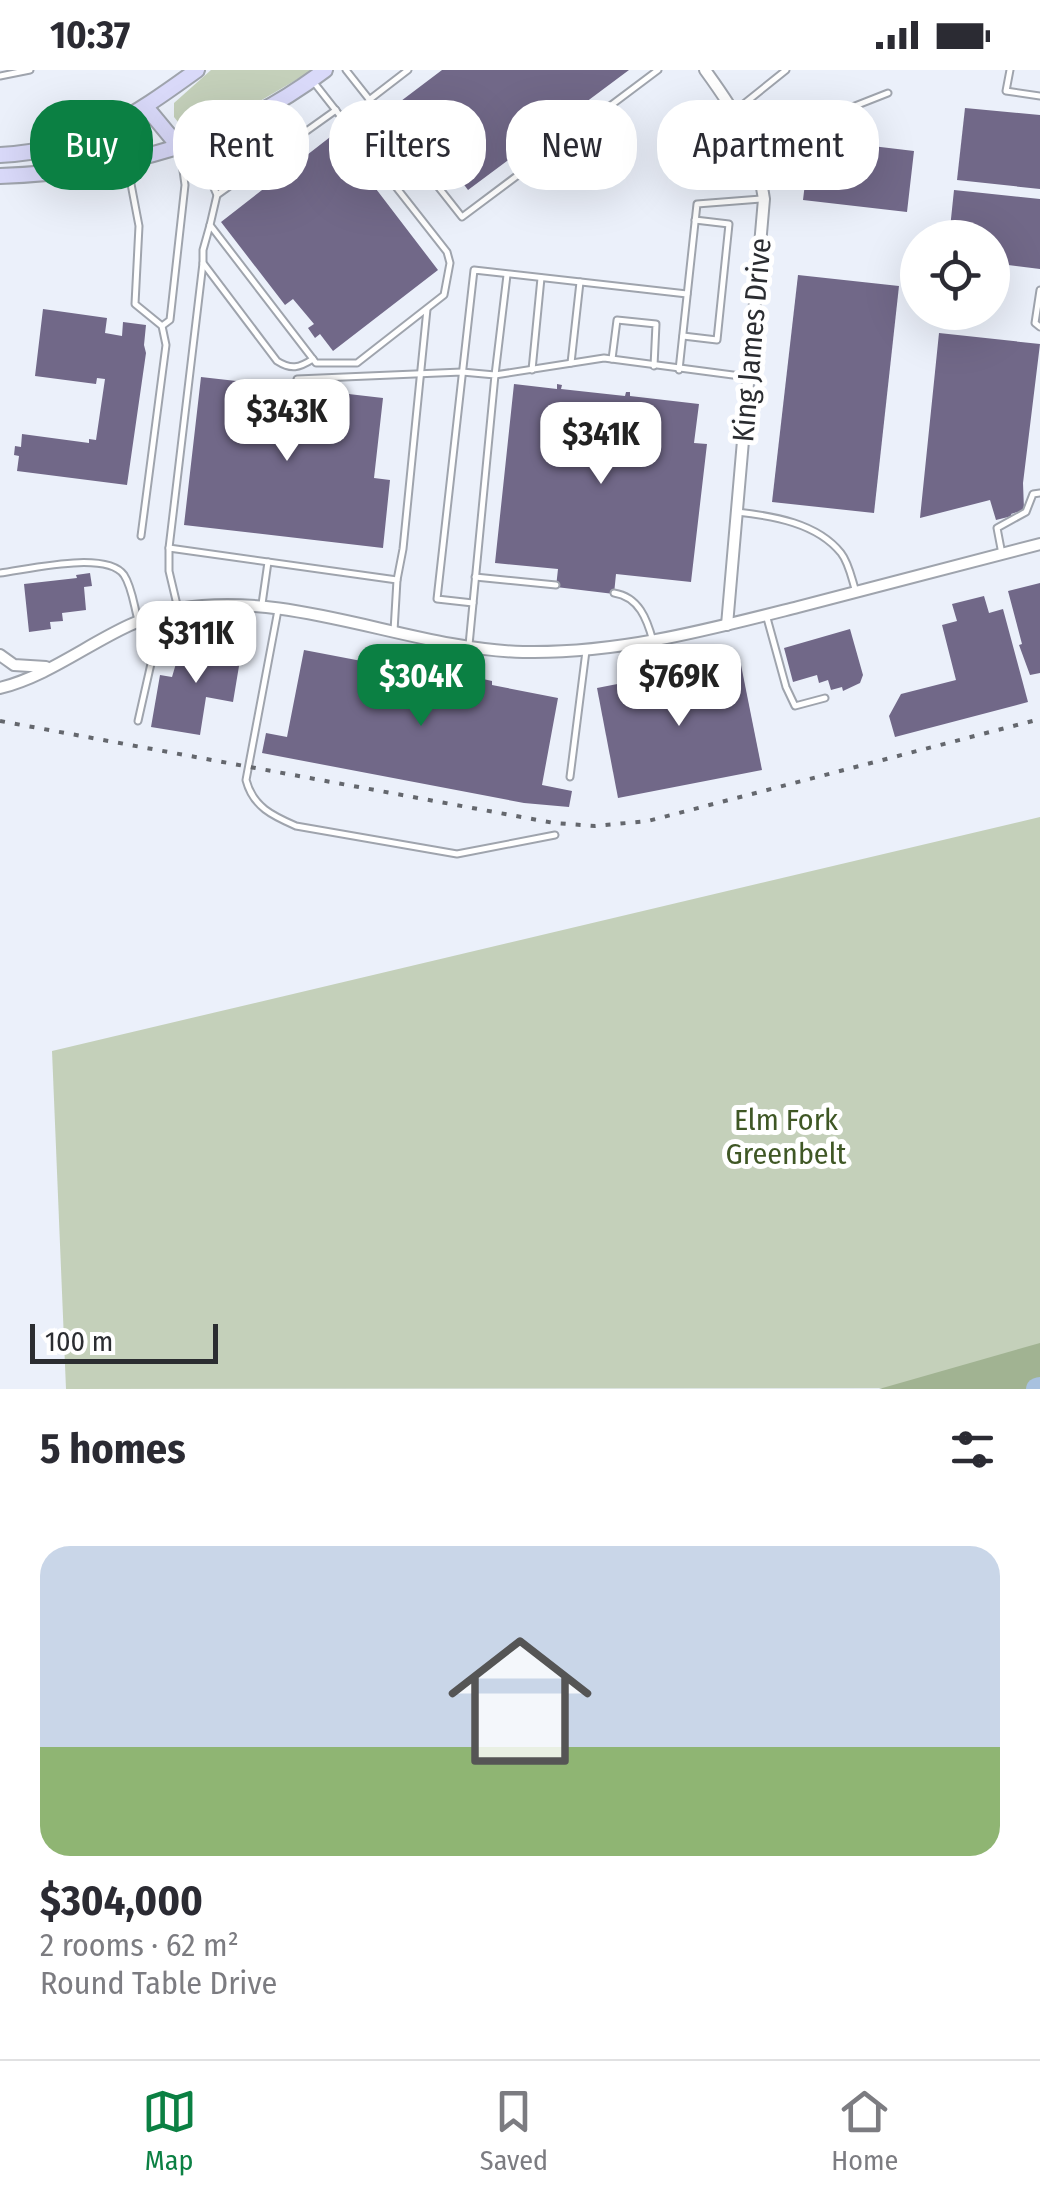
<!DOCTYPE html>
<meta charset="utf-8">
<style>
:root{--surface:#fff;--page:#f2f2f3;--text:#2b2b33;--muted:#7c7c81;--line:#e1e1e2;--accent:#0b8043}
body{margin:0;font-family:"Fira Sans Condensed",sans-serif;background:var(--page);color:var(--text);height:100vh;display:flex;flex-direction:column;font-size:38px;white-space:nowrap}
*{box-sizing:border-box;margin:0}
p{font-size:32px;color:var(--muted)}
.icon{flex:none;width:55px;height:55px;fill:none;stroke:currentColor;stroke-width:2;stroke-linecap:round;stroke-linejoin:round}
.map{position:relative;height:1319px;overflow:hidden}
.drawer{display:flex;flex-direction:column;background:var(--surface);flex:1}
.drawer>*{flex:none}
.hud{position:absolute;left:30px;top:30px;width:980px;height:90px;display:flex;gap:20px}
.buttons{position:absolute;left:900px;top:150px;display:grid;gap:20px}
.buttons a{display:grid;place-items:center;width:110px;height:110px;border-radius:50%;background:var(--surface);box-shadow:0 10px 40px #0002;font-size:50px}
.scale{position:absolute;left:30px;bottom:25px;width:188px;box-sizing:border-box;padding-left:10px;border:5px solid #2b2d31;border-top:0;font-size:28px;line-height:35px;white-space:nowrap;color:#2b2d31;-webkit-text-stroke:8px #fff;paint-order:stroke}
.price{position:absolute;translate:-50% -85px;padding:0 22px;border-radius:20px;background:#fff;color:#222;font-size:32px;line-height:65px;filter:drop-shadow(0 2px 5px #0008)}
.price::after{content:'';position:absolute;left:50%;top:60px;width:30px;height:22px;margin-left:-15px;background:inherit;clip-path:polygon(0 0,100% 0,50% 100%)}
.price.on{background:var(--accent);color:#fff}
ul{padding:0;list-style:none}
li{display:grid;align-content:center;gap:20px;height:530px;padding:0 40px}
li span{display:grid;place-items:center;height:310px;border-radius:30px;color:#555}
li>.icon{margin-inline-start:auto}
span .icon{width:180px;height:180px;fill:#fffc;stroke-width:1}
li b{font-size:42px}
h2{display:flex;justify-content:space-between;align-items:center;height:120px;padding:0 40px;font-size:42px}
.chip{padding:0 35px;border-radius:40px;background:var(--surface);box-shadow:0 10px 40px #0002;font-size:35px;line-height:90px}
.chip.on{background:var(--accent);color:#fff}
.status{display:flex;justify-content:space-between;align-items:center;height:70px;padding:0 50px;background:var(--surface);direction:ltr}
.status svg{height:28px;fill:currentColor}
.dock{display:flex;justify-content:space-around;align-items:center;height:140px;border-top:2px solid var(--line);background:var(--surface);font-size:28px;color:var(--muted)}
.dock a{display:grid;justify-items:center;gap:5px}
.dock .on{color:var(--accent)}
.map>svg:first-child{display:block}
.green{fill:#c4d0ba}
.forest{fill:#a1b392}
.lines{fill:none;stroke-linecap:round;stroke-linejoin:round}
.river{stroke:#a8c1df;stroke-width:22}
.building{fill:#716888}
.lane-casing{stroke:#9fa4ad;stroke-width:9}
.street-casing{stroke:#9fa4ad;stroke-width:14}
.secondary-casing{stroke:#9fa4ad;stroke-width:18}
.lane{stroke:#fff;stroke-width:5}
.street{stroke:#fff;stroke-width:10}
.secondary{stroke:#d9d9f9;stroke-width:14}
.rail{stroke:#64676d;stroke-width:4;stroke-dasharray:5 10;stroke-linecap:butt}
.labels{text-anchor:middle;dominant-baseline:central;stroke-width:10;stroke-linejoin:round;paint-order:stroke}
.street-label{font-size:30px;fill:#2b2d31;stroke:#fff}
.park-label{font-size:30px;fill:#3f5725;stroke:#fff}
</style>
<div class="status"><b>10:37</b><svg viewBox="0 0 49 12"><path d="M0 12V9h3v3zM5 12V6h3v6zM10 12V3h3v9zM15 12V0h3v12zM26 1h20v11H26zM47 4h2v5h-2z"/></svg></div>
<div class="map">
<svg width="1040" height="1319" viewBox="0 0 1040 1319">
<rect width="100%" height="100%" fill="#ebf0fa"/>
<g class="green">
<path d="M211,0H313L241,42L196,61L183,58L174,47V33Z"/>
<path d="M1040,747V1318L66,1319L52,981Z"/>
</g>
<path class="forest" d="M1040,1273V1319H879Z"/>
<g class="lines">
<path class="river" d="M1037,1319L1040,1318"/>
</g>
<g class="building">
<path d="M442,0H629L468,120L429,68L421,74L396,38L403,33L401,31Z"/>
<path d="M965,38L1040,45V119L957,110Z"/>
<path d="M334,64L438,200L333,281L320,264L315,268L308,258L314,254L293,229L285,235L221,152Z"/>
<path d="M805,68L914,81L907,142L803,130L808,88L803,87Z"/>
<path d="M954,120L1040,129V199L992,193V168H949Z"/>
<path d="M798,205L899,216L874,443L772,432Z"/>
<path d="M43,239L107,248L105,263L122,266L123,252L146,255L144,275L146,283L127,415L17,401L19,386L14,385L15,376L21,377L22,364L89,373V369L96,370L105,309L97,308L96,314L35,306Z"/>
<path d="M939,263L1040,274L1023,413L1024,440L1011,444L1012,446L996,450L990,430L920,448Z"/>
<path d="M201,307L383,328L374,408L390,410L383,478L184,455Z"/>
<path d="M514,314L557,319V314L562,315L561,319L625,326L626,322H630V326L699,334L694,373L707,374L691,512L616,504L614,524L556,517L558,499L495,493Z"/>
<path d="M90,503L92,516L84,517L86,540L62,543L63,551L50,552L51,559L29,562L24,514L77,508L76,505Z"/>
<path d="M1040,513V603L1030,605L1019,575L1022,574L1008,521Z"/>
<path d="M984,526L989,543L1003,539L1028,632L895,667L889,646L901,624L956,610L942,555L957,551L952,534Z"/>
<path d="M850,559L863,605L860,613L843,621L842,617L831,620L828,610L819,613L817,605L793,612L784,578Z"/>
<path d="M220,571L242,578L233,632L206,627L200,665L151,657L160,605L172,607L180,580L200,574L199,577L216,576Z"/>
<path d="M304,580L482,614L483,609L492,611V615L558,628L542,715L572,721L569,737L524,733L262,683L266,663L287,667Z"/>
<path d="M740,590L762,700L618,728L597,618Z"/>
</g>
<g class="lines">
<g class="lane-casing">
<g id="lane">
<path d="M346,0L462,147L658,0"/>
<path d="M1010,0L1006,21L1040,26"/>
<path d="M0,6L30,0"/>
<path d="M369,30L408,0"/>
<path d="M735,41L786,0"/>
<path d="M194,73L217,125L210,155L316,293H357L444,225L450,193L447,182L312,10"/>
<path d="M753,76L888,23"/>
<path d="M127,93L139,156L135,234L162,256L166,275L141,466"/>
<path d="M217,125L336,40"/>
<path d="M210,155L203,180V193L277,291C291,300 299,298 313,289"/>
<path d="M507,205L495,305L604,288L748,307"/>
<path d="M1040,220L1035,253L1040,257"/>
<path d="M162,256L170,250L185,115L180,79"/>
<path d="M683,266L717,270L729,154L695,150"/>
<path d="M612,289L617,250L656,254L654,296"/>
<path d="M571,293L580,212"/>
<path d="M532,300L541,208"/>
<path d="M679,300L697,134L761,129"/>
<path d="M297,309L462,302L495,305L469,575"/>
<path d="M737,442C773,446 817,453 841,483C849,493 852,510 856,522"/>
<path d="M169,478L203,193"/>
<path d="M1002,484L997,458L1026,442L1033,424L1040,423"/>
<path d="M0,503C26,500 106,480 124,505C132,517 134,536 138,550"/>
<path d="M475,507L556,515"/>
<path d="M397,510L403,479L427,239"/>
<path d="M614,523C639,527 647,549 653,571"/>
<path d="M473,533L437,529L474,200L687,224"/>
<path d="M262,534L268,492"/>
<path d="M178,539L169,501V478L397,510L394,561"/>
<path d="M278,540L246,710C253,737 273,746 296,756L457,784L555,765"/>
<path d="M767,548L786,617L795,636L825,628"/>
<path d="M138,651L162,545"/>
<path d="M570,707L586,581"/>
</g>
</g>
<g class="street-casing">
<g id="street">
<path d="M705,0C737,44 756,73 764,129L727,555"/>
<path d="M0,585L14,595L46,597"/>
<path d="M0,618C64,602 112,551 179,539C292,519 409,579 523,582C618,584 707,560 798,537C879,516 959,495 1040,474"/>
</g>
</g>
<g class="secondary-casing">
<g id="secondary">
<path d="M146,37L180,78"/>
<path d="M0,85C83,81 132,47 197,0"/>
<path d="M0,106C119,102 229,73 325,0"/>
</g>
</g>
<use href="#lane" class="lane"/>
<use href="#street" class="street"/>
<use href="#secondary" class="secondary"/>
<path class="rail" d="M0,651L554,753L595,756L648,751L1040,649"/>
</g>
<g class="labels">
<g class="street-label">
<text transform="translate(752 270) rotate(-85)">King James Drive</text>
</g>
<g class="park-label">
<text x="786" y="1050">Elm Fork<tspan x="786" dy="34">Greenbelt</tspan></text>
</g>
</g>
</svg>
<div class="buttons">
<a><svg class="icon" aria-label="locate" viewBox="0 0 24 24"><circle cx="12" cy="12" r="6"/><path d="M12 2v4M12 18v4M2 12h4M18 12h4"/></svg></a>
</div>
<div class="scale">100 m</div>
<b class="price" style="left:287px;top:394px">$343K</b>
<b class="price" style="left:601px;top:417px">$341K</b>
<b class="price" style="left:196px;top:616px">$311K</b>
<b class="price on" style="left:421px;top:659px">$304K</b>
<b class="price" style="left:679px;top:659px">$769K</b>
<div class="hud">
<a class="chip on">Buy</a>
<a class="chip">Rent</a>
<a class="chip">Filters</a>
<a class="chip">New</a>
<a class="chip">Apartment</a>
</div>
</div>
<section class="drawer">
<h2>5 homes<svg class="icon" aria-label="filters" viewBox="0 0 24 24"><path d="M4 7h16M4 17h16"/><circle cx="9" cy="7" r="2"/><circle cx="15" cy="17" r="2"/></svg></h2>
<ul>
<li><span style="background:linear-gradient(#c9d6e8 65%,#8fb573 0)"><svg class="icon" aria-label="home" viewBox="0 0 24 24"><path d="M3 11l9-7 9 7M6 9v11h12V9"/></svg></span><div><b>$304,000</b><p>2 rooms · 62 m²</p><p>Round Table Drive</p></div></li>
</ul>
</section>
<nav class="dock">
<a class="on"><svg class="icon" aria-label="map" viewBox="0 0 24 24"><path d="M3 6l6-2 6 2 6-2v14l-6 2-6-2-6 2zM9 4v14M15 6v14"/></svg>Map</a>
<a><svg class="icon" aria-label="saved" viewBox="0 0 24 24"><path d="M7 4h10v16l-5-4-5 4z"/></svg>Saved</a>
<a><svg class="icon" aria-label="home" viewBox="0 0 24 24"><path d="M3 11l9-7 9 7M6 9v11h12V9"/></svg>Home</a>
</nav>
